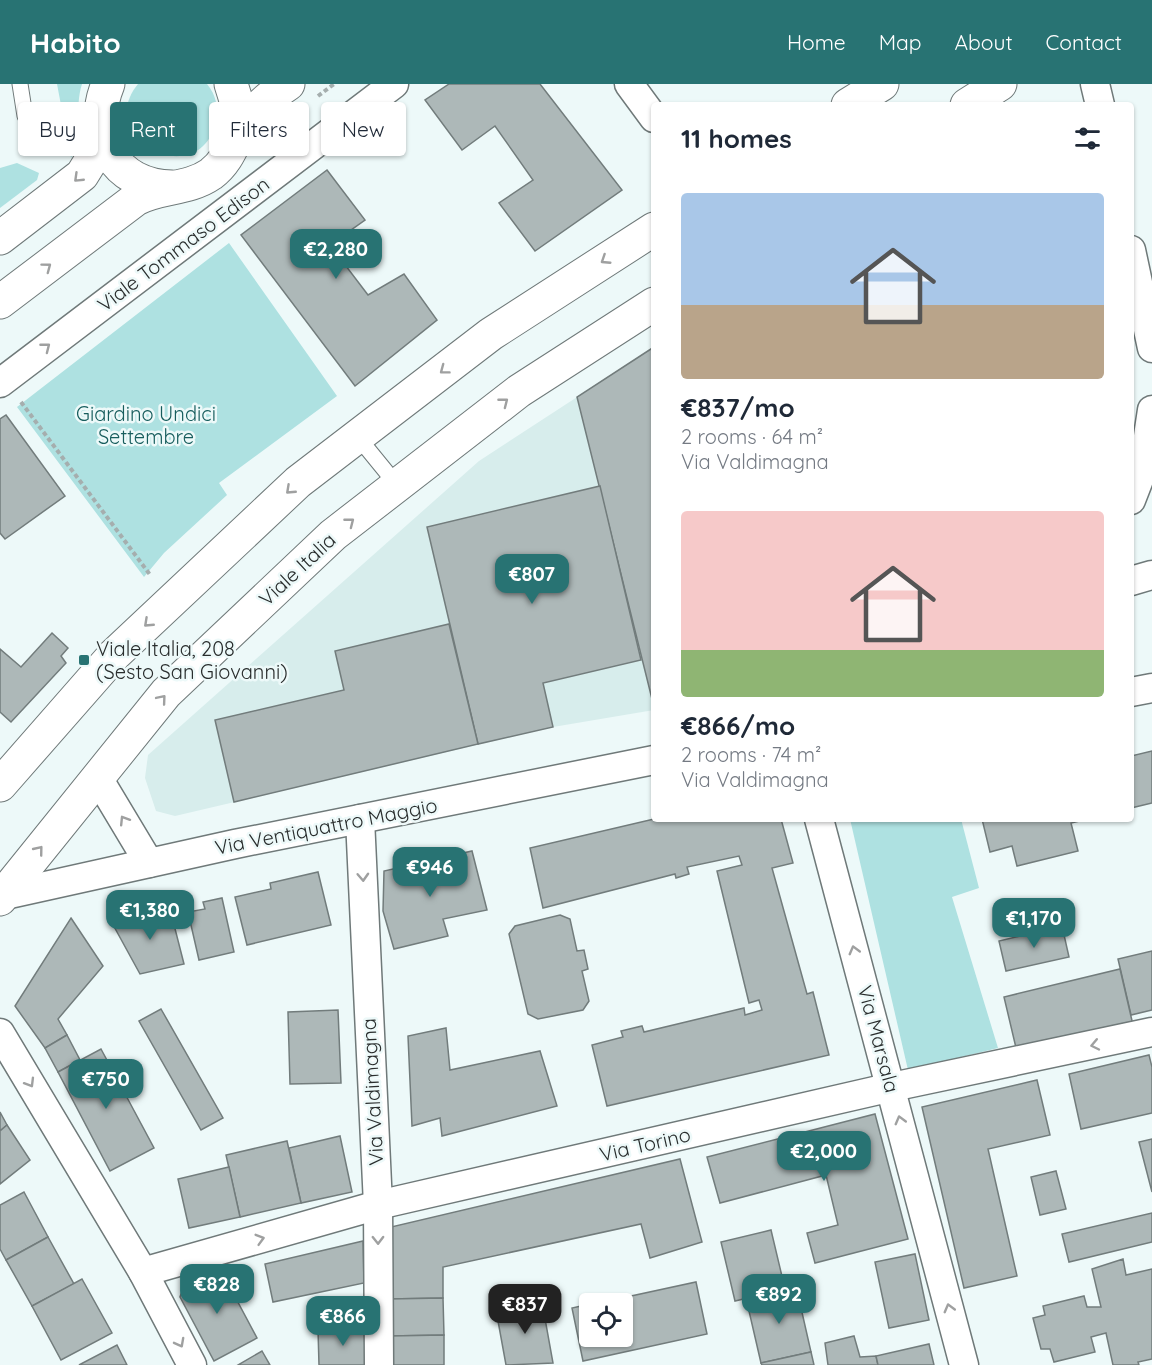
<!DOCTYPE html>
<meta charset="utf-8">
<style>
:root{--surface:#fff;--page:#f6f6f7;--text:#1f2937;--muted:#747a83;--accent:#287373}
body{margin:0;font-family:Quicksand,sans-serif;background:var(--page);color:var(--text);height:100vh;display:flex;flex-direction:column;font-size:22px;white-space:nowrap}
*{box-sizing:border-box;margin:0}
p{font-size:20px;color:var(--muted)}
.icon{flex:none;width:33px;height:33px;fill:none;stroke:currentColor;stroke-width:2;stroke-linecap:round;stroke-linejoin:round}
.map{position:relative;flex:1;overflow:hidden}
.panel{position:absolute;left:651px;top:18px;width:483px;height:720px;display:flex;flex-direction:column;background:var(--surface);border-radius:6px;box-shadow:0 2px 4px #0004}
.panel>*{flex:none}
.guide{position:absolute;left:18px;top:18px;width:543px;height:54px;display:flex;gap:12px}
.tools{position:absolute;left:579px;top:1209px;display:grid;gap:12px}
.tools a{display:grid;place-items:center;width:54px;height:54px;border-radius:6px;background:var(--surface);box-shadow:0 2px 4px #0004;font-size:30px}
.price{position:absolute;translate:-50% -51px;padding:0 14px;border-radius:12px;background:var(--accent);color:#fff;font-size:20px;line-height:39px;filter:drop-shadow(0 2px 3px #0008)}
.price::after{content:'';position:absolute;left:50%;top:36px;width:18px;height:14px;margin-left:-9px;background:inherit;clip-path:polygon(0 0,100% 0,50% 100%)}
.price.on{background:#222;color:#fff}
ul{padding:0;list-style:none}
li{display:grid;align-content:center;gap:12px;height:318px;padding:0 30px}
li span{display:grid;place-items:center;height:186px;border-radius:6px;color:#555}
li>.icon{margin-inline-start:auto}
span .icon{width:108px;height:108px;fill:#fffc;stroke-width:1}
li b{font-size:26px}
h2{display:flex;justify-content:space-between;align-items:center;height:72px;padding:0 30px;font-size:26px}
.tag{padding:0 21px;border-radius:6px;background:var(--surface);box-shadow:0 2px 4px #0004;font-size:21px;line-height:54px}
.tag.on{background:var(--accent);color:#fff}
header{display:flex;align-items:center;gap:36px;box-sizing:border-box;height:84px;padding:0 30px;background:var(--accent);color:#fff}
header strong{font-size:28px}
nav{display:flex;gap:33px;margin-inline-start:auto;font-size:21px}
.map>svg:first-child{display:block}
.built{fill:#d7edec}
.green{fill:#aee1e1}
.building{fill:#adb8b8;stroke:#727c7c;stroke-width:1.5}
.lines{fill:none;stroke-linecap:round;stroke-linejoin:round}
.lane-casing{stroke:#6f7979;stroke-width:17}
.street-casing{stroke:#6f7979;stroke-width:31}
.secondary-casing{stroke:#6f7979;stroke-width:35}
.primary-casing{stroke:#6f7979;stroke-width:35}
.path{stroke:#a5aeae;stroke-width:4;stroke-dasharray:4.5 3;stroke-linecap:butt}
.lane{stroke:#fff;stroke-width:15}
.street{stroke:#fff;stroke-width:28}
.secondary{stroke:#fff;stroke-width:33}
.primary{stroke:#fff;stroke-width:33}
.oneway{stroke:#9fa0a0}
.poi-dot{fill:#287373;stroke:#edf9f9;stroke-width:2}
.labels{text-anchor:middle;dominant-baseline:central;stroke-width:5;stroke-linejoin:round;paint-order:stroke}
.street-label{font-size:20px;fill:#292d2d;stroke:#edf9f9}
.park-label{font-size:20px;fill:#165d5d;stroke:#edf9f9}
.poi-label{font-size:20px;fill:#292d2d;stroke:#edf9f9;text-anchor:start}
</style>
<header>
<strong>Habito</strong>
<nav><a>Home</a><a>Map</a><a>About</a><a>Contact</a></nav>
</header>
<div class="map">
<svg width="1152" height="1281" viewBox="0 0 1152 1281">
<rect width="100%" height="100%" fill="#edf9f9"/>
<path class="built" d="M654,263V626L553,643L175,732L156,727L145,694L148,671L479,377Z"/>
<g class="green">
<path d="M57,0H82C74,24 83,53 71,74Z"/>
<path d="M138,0H207C216,11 219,24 216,38C199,109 92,56 138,0Z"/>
<path d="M17,79L39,89L37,96L0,124V84Z"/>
<path d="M229,159L337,312L219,399L227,411L164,469L144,493L17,323Z"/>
<path d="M850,735H961L979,804L952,813L998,964L908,986Z"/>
</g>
<g class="building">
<path d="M449,0H540L622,106L535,167L499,119L533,96L495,42L462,66L425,16Z"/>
<path d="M327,86L365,136L330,161L368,211L404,190L437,236L355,302L241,151Z"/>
<path d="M654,263V623L577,313Z"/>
<path d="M6,331L65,412L5,455L0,449V335Z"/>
<path d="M600,402L641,576L543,599L553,643L478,660L427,443Z"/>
<path d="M449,540L478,660L234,718L215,636L344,606L335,567Z"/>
<path d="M52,549L68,564L61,572L66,579L11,638L0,628V565L21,583Z"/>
<path d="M1152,667V719L1131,724V672Z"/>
<path d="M654,735H781L793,779L772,784L807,910L813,908L829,971L607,1022L592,961L623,953L621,947L642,942L644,948L744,924L745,931L762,926L759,916L749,919L717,787L742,781L739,772L687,783L689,790L676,794L675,790L543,824L530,764Z"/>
<path d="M982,735H1088L1071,739L1078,767L1017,782L1012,762L990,768Z"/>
<path d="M472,767L487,826L443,835L448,852L394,865L383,827L384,787Z"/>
<path d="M318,788L331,841L247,861L235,813L271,805L270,799Z"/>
<path d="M222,814L234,868L199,876L188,828L205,825L203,818Z"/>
<path d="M150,828L152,834L171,829L184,880L140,890L111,837Z"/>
<path d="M560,831L570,835L577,867L584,866L588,885L582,887L589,917L583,926L538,935L528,930L509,850L515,842Z"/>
<path d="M71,834L103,882L58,935L67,951L45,964L15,922Z"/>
<path d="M1062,842L1069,873L1006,887L999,857Z"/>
<path d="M1152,867V926L1131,931L1118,875Z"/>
<path d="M1120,885L1133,941L1017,968L1004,913Z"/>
<path d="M161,925L223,1034L201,1046L139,937Z"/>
<path d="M338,926L341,999L290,1000L288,928Z"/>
<path d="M446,944L450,986L540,967L557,1022L442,1052L440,1034L412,1042L408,952Z"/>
<path d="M67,951L80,976L58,988L45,964Z"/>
<path d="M101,965L154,1064L110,1087L58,988Z"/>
<path d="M1149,971L1152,983V1029L1081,1045L1069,990Z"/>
<path d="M1037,996L1050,1051L988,1065L1017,1192L964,1204L922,1023Z"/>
<path d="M0,1028L7,1041L0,1047Z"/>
<path d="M875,1030L908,1155L815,1179L807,1149L838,1141L826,1091L720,1119L707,1073Z"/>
<path d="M7,1041L30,1076L0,1100V1047Z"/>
<path d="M340,1052L352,1108L301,1119L289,1064Z"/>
<path d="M1152,1055V1108L1139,1058Z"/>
<path d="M287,1057L301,1119L240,1133L226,1071Z"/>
<path d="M680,1075L702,1158L650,1174L641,1140L443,1183V1214L388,1215L391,1143Z"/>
<path d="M229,1083L240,1133L189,1144L178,1095Z"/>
<path d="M1056,1087L1066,1125L1040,1131L1031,1093Z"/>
<path d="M24,1108L48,1153L6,1176L0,1165V1121Z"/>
<path d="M1152,1129V1158L1069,1178L1062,1150Z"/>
<path d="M771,1146L785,1205L735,1217L721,1158Z"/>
<path d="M48,1153L74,1200L32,1222L6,1176Z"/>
<path d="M363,1157L364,1199L273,1218L265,1180Z"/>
<path d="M915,1170L929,1236L889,1244L875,1178Z"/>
<path d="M1123,1175L1126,1191L1152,1185V1275L1138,1278L1139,1281H1113L1106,1249L1091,1253L1095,1268L1054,1278L1050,1265H1041L1033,1234L1045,1231L1043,1222L1084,1212L1087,1223H1101L1092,1185Z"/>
<path d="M229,1190L235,1207H232L257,1254L214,1277L180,1213L185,1199Z"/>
<path d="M82,1195L112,1249L61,1276L32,1222Z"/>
<path d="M696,1198L707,1250L583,1277L572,1224L590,1220V1252H622V1220H594Z"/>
<path d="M796,1202L811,1268L761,1279L746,1214Z"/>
<path d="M443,1214L444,1251L389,1252L388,1215Z"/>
<path d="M542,1218L553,1279L506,1281L496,1226Z"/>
<path d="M367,1244L368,1281H319L318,1246Z"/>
<path d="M444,1251V1281H390L389,1252Z"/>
<path d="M854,1252L860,1273L876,1272L878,1281H828L825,1259Z"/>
<path d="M929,1260L934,1281H878L876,1272Z"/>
<path d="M117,1261L127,1281H79Z"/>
<path d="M262,1267L270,1281H238Z"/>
<path d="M811,1268L814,1281H762L761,1279Z"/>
</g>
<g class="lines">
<g class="lane-casing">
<g id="lane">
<path d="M20,0L25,32"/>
<path d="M357,352L397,401"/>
</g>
</g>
<g class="street-casing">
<g id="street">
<path d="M629,0L654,34"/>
<path d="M1095,0L1100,21"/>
<path d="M1131,166L1152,264"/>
<path d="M0,299L394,0"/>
<path d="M1131,416L1143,385L1152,326"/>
<path d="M1131,497L1152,491"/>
<path d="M1131,608L1152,604"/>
<path d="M98,694L149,779"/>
<path d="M360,735L378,1121L379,1281"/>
<path d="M819,735L964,1281"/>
<path d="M0,812L235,760L654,676"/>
<path d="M0,949L143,1188L192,1281"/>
<path d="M143,1188L378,1121L892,1003L1152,948"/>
</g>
</g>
<g class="secondary-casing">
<g id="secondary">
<path d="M108,0C87,51 114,102 172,103"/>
<path d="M231,0L240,29L237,54"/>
<path d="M0,154L82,91L95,70L100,42"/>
<path d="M0,218L136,115C160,102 188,106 211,90C227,78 232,62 241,45C253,26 270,12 288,0"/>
</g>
</g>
<g class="primary-casing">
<g id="primary">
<path d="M848,21L882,0"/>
<path d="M967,21L1000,0"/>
<path d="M0,701L114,571L298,398L491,250L654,145"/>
<path d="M0,815L166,609L333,451L519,307L654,220"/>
</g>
</g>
<g class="path">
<path d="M318,12L334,0"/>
<path d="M21,318L151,492"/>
</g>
<use href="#lane" class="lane"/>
<use href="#street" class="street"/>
<use href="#secondary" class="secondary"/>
<use href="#primary" class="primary"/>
</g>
<defs><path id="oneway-chevron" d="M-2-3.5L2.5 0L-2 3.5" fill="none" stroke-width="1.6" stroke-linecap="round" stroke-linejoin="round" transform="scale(1.5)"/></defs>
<g class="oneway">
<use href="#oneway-chevron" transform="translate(78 94) rotate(136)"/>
<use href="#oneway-chevron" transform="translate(605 176) rotate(147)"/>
<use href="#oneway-chevron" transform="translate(47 183) rotate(-37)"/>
<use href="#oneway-chevron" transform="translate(46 263) rotate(-38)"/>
<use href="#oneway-chevron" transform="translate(444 286) rotate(143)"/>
<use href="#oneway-chevron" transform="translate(504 318) rotate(-38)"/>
<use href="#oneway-chevron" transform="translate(290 406) rotate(137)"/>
<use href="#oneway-chevron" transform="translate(350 438) rotate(-38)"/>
<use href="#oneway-chevron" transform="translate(148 539) rotate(137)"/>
<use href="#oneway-chevron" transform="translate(162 615) rotate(-50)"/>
<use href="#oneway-chevron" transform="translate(124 736) rotate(-122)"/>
<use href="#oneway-chevron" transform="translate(39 766) rotate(-51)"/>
<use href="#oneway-chevron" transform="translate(363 793) rotate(87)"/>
<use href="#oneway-chevron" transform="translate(854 866) rotate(-105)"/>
<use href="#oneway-chevron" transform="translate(1095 961) rotate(168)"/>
<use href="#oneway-chevron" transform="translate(30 999) rotate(59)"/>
<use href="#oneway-chevron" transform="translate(900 1036) rotate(-105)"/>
<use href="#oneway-chevron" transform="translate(260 1155) rotate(-16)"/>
<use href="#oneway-chevron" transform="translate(378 1156) rotate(89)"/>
<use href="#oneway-chevron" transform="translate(949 1224) rotate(-105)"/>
<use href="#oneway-chevron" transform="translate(180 1259) rotate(62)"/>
</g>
<rect class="poi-dot" x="78" y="570" width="12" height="12" rx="3"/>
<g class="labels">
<g class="street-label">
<text transform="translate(183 160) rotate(-37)">Viale Tommaso Edison</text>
<text transform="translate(297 485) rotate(-43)">Viale Italia</text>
<text transform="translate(326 742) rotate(-11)">Via Ventiquattro Maggio</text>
<text transform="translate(879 955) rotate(75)">Via Marsala</text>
<text transform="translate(372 1008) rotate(-93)">Via Valdimagna</text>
<text transform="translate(645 1060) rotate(-13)">Via Torino</text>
</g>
<g class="park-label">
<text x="146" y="329">Giardino Undici<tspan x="146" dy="23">Settembre</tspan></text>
</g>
<g class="poi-label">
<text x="96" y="564">Viale Italia, 208<tspan x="96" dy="23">(Sesto San Giovanni)</tspan></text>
</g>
</g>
</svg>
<div class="tools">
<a><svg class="icon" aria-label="locate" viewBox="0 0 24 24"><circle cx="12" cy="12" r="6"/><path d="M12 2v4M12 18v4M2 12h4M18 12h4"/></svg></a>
</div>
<b class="price" style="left:336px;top:196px">€2,280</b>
<b class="price" style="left:532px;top:521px">€807</b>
<b class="price" style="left:430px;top:814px">€946</b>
<b class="price" style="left:150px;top:857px">€1,380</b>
<b class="price" style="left:1034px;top:865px">€1,170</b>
<b class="price" style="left:106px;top:1026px">€750</b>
<b class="price" style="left:824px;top:1098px">€2,000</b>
<b class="price" style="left:217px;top:1231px">€828</b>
<b class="price" style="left:779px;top:1241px">€892</b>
<b class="price on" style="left:525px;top:1251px">€837</b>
<b class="price" style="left:343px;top:1263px">€866</b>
<div class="guide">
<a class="tag">Buy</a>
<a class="tag on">Rent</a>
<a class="tag">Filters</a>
<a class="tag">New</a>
</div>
<section class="panel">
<h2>11 homes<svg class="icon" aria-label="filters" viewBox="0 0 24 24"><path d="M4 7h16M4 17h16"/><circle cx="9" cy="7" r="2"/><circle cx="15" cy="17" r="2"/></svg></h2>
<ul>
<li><span style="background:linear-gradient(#a9c7e8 60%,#b9a48a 0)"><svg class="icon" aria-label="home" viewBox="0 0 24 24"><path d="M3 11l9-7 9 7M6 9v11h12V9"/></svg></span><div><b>€837/mo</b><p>2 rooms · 64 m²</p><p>Via Valdimagna</p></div></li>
<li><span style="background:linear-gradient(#f6c9c9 75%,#8fb573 0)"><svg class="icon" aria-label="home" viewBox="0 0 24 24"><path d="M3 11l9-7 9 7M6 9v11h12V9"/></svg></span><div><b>€866/mo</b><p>2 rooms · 74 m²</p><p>Via Valdimagna</p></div></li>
</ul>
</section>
</div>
